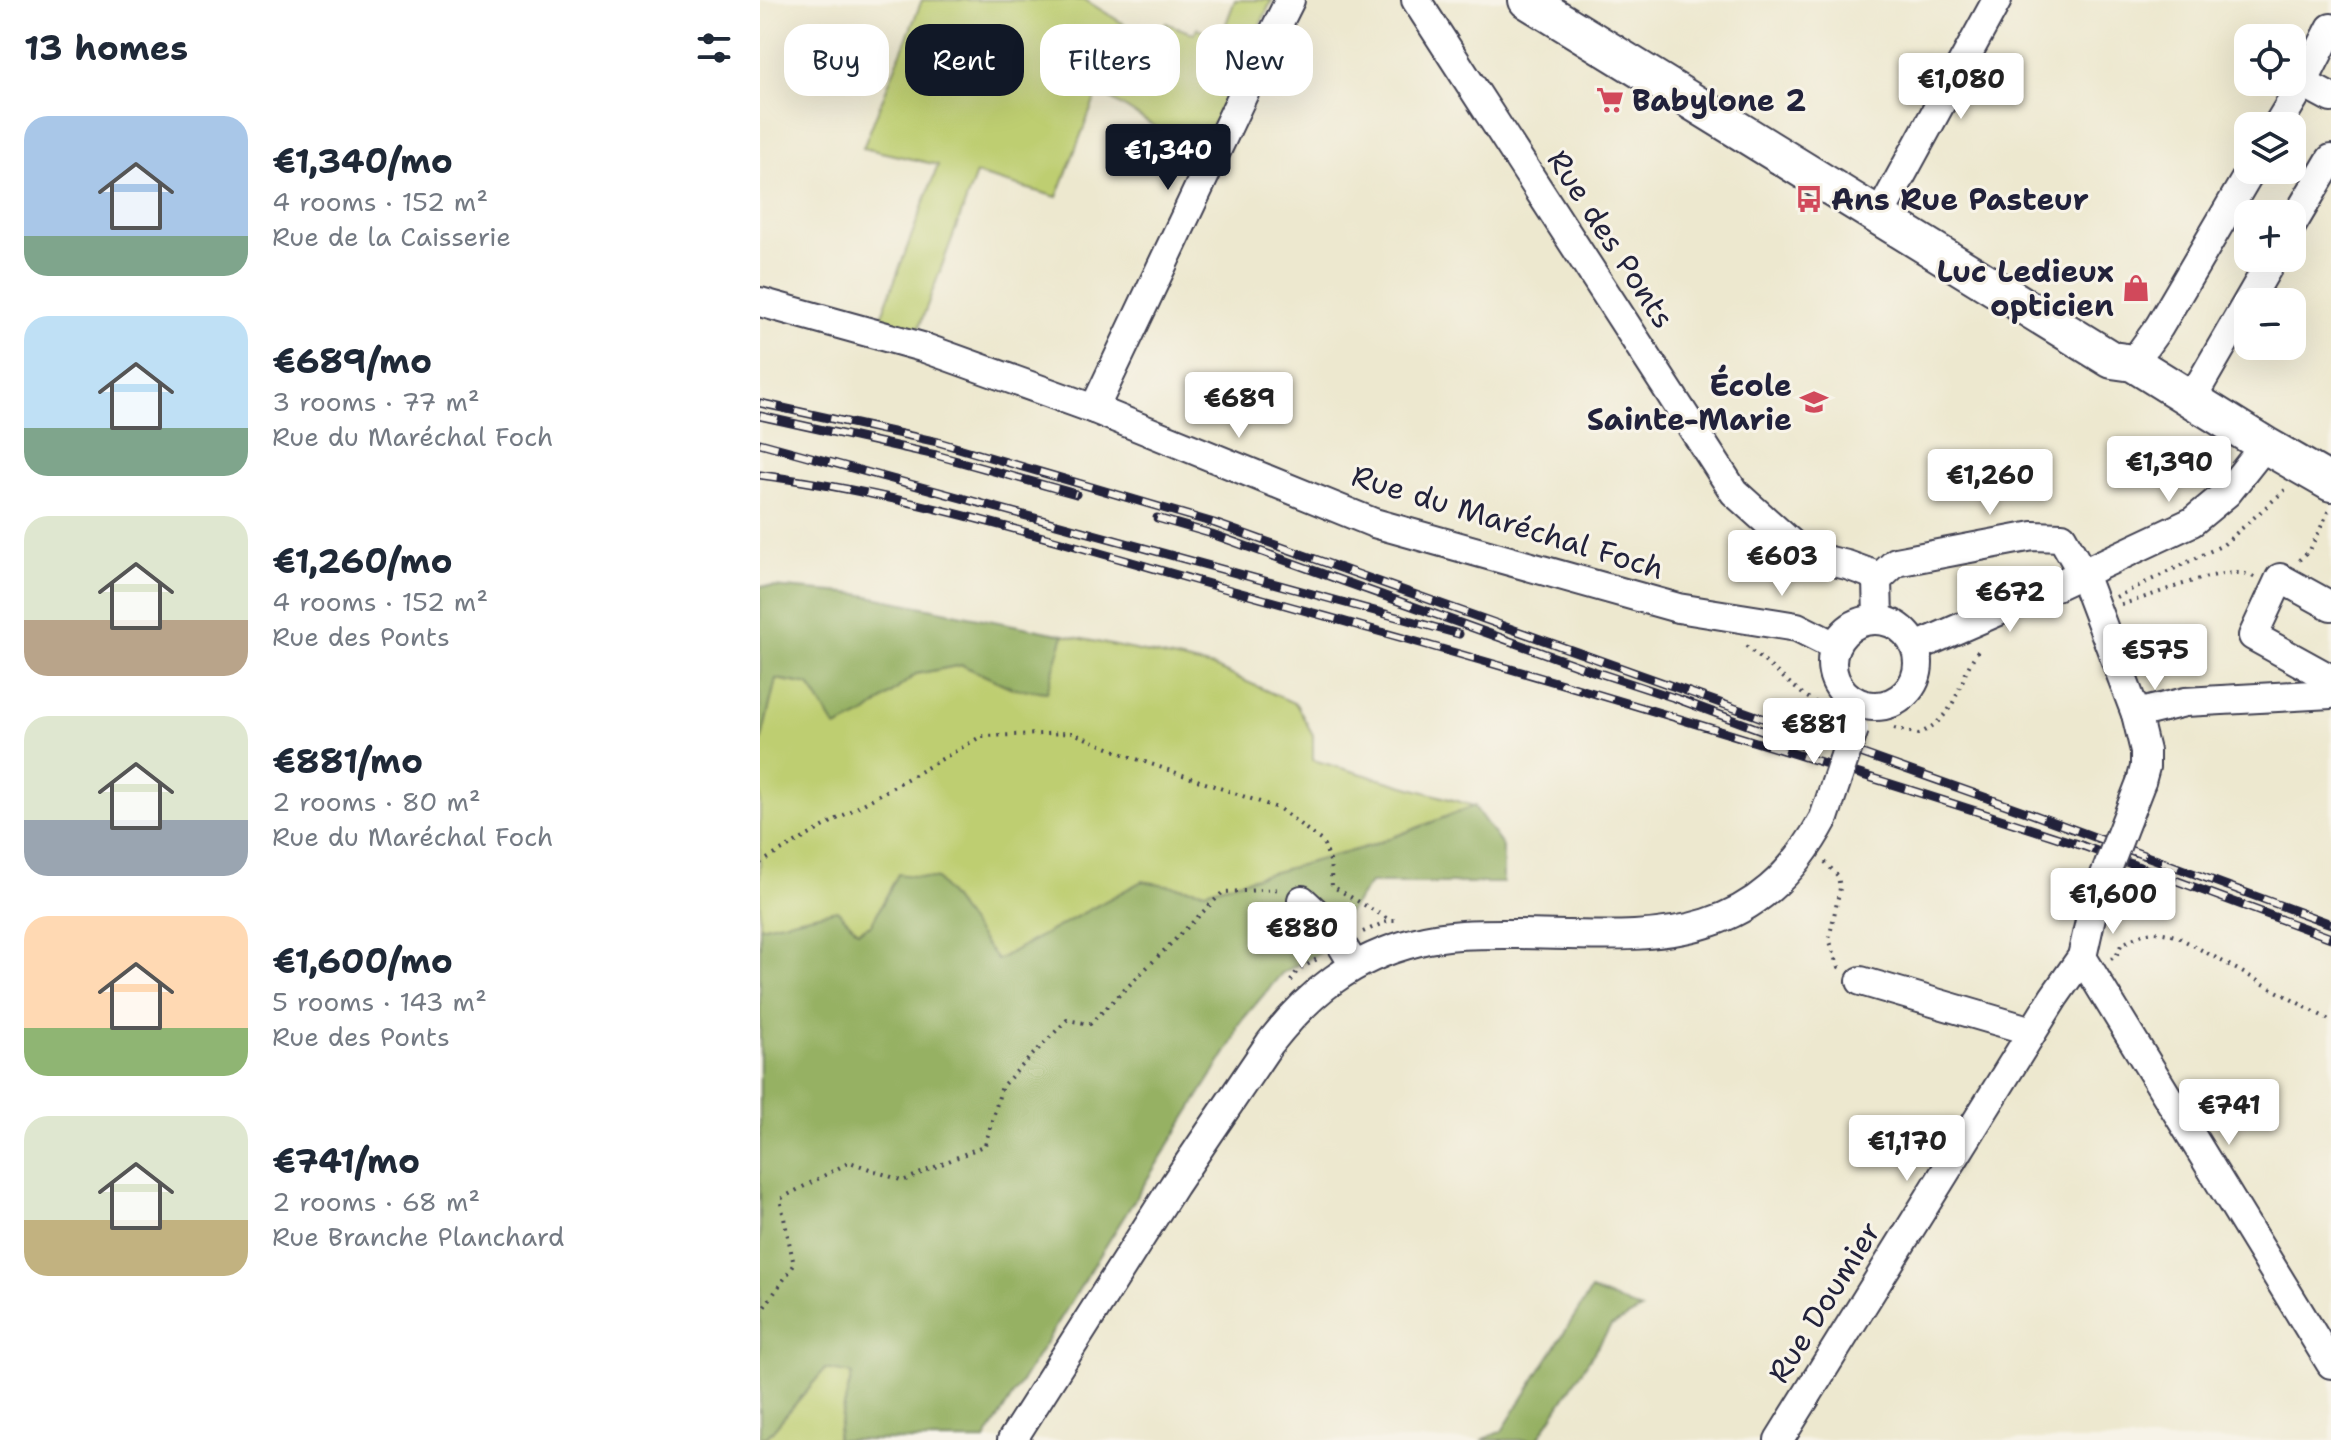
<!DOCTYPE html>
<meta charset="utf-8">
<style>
:root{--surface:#fff;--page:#f2f2f3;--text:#1f2937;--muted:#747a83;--accent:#111827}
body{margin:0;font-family:"Shantell Sans",sans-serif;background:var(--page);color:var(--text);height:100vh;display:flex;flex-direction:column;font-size:30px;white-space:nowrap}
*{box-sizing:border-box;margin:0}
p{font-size:26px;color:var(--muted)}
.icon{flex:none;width:44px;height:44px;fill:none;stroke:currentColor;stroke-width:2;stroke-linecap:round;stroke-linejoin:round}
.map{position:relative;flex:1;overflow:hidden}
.sheet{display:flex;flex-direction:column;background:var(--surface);width:760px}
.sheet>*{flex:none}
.hud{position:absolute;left:24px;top:24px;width:760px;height:72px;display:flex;gap:16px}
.buttons{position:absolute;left:1474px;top:24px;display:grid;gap:16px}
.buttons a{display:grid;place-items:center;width:72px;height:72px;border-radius:16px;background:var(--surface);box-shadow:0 8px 32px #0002;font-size:40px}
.price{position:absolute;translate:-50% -68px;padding:0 18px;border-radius:8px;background:#fff;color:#222;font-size:26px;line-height:52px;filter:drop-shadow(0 2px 4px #0008)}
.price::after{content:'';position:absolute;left:50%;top:48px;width:24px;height:18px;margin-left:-12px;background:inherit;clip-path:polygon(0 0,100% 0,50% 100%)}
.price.on{background:var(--accent);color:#fff}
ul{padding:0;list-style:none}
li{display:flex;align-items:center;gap:24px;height:200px;padding:0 24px}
li span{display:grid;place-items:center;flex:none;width:224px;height:160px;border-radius:24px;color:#555}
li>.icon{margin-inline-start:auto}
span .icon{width:96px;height:96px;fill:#fffc;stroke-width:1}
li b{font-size:34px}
h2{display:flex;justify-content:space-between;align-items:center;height:96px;padding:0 24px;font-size:34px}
.chip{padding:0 28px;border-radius:24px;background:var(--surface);box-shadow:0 8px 32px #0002;font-size:28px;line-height:72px}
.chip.on{background:var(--accent);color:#fff}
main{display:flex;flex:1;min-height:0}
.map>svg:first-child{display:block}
.green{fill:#bece71;stroke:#707856;stroke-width:2}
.forest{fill:#96b163;stroke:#5c6a4f;stroke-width:2}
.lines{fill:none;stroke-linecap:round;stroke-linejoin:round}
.minor-casing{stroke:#404051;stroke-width:32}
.major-casing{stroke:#404051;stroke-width:40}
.path{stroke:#404051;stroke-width:4;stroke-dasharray:2 6;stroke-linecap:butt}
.minor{stroke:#fff;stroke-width:28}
.major{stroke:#fff;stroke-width:36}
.rail-casing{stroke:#22223b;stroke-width:9}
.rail{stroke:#f7f3e8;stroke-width:6;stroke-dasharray:18;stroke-linecap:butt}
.minor-bridge-casing{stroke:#404051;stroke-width:32;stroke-linecap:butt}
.minor-bridge{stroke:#fff;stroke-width:28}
.labels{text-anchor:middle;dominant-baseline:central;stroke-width:6;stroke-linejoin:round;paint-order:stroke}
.poi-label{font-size:30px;font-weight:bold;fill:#22223b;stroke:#f7f3e8;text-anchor:start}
.street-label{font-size:30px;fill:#22223b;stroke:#f7f3e8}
</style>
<main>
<section class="sheet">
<h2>13 homes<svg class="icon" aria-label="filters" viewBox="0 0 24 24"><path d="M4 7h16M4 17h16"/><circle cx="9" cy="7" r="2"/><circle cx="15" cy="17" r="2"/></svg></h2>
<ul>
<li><span style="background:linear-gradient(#a9c7e8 75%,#7fa58c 0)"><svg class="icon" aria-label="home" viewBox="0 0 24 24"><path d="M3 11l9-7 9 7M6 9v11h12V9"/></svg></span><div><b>€1,340/mo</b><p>4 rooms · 152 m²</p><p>Rue de la Caisserie</p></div></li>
<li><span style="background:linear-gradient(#bfe0f5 70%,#7fa58c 0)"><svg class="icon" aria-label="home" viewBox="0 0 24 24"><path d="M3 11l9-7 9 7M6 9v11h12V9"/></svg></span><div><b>€689/mo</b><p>3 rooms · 77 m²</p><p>Rue du Maréchal Foch</p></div></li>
<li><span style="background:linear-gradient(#dfe7d0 65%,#b9a48a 0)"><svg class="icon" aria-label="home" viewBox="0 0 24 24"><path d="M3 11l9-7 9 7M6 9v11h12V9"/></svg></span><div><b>€1,260/mo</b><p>4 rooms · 152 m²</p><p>Rue des Ponts</p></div></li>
<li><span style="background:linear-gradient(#dfe7d0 65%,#9aa5b1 0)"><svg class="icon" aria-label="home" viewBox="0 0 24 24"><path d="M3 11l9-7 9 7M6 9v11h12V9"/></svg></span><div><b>€881/mo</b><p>2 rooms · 80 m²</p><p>Rue du Maréchal Foch</p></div></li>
<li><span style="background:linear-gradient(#ffd9b3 70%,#8fb573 0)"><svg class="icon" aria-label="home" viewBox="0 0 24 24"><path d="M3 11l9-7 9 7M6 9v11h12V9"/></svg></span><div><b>€1,600/mo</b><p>5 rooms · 143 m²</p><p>Rue des Ponts</p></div></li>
<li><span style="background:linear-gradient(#dfe7d0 65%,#c2b280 0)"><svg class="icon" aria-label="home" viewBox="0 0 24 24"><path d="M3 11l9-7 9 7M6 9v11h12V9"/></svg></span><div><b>€741/mo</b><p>2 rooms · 68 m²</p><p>Rue Branche Planchard</p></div></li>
</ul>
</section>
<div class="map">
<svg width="1571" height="1440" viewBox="0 0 1571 1440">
<rect width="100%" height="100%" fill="#f7f3e8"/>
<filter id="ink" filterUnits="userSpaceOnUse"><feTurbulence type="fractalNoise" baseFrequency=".0125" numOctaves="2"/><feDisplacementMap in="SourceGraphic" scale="16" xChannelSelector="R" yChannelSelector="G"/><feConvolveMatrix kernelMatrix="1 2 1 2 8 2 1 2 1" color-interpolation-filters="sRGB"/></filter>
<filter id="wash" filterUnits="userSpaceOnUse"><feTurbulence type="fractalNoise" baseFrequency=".006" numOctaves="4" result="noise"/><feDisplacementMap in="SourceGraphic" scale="32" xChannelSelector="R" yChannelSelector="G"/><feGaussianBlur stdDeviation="1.8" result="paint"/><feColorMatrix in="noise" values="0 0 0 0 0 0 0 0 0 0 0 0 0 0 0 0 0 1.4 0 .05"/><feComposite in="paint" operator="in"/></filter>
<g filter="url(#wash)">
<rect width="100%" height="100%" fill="#ede8cf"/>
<g class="green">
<path d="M162,0H325L398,45L406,23L434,34L437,28L461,37L475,0H512L439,154L338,91L297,197L216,174L157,333L120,320L178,165L103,148Z"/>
<path d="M304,635L454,667L536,704L553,735V760L714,806L610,846L445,891L382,882L237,961L177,879L138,875L111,925L98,931L77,910L0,927V746L16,679L49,685L107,713L156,674L202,665L252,688L286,692Z"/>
<path d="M65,1369L92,1373L76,1440H0V1437H7Z"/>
</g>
<g class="forest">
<path d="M0,586L98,594L304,635L287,692L252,688L202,665L156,674L107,713L76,728L49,685L16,679L0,746Z"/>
<path d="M714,806L743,847V883H610L558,954L522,973L478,1025L474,1040L225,1440H76L92,1374L65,1369L7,1437H0V927L77,910L98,931L111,925L138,874L177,879L237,960L382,881L445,891L610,846Z"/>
<path d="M831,1290L881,1310L851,1326L777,1440H722L742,1431Z"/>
</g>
</g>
<g filter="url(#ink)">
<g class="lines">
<g class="minor-casing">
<g id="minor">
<path d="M656,0L974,492L1044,555L1087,565L1109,573L1117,580"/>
<path d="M1543,83L1571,98"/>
<path d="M1517,126L1543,83L1571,28"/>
<path d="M1119,216L1237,0"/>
<path d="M1532,225L1571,159"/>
<path d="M0,302L162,347L334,409L614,523L918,608L1037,627L1075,646"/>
<path d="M1373,363L1399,327L1491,170"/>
<path d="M1432,398L1513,258"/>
<path d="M334,409L488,84L530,0"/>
<path d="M1571,606L1520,578L1493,636L1571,679"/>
<path d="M1118,619L1117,580L1136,562L1273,536L1302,537L1323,574L1376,714L1385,751V767L1381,782"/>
<circle cx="1115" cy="663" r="43"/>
<path d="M1156,647L1287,590L1432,522L1467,493L1505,445"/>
<path d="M1376,714L1425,702L1571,694"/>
<path d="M542,900L571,927L594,965"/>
<path d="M1322,957L1571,1364"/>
<path d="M1101,981L1272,1031"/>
<path d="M252,1440L414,1185L510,1043C550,992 592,958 656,942C689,933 725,934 759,934C889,936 992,952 1064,818"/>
<path d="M1019,1440L1294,997L1322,957L1334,903"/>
</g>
</g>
<g class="major-casing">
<path id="major" d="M767,0L1352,360L1373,363L1505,445L1571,483"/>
</g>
<g class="path">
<path d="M1539,560L1550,550L1569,510"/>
<path d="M1356,597L1463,545L1525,490"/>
<path d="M1361,604C1393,598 1466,561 1494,577"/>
<path d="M986,646L1045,696L1062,706"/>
<path d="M1080,707L1084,694"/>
<path d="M1118,721L1122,707"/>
<path d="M1134,728L1159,734C1203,712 1195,681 1220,648"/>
<path d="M1065,862L1078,876L1080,888L1069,939L1079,967L1081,968"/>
<path d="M0,863L222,736L313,733L368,756L520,809L563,842L570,861L572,886L630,920"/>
<path d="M603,932L630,920H635"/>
<path d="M1351,959L1356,957L1361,945C1385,932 1391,928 1418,937L1571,1021"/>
<path d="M531,981L537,971L557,959"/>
<path d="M0,1313L34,1265L20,1199L90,1162L143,1181L225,1145L242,1086L307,1020L330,1024L463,892L522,889"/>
</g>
<use href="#minor" class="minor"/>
<use href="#major" class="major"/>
<g class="rail-casing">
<g id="rail">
<path d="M0,403L178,442L454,523L1272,814L1571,924"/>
<path d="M0,416L176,455L316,494"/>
<path d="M0,443L699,634"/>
<path d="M0,475C156,495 311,546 463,588C752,667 1039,752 1323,846"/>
<path d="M397,518L452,534L833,671L930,703"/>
<path d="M920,700L1047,747"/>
<path d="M1315,843L1571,938"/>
</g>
</g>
<use href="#rail" class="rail"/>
<g class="minor-bridge-casing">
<g id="minor-bridge">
<path d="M1064,818L1094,729"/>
<path d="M1334,903L1381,782"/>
</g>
</g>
<use href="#minor-bridge" class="minor-bridge"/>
</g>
</g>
<defs>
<g id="supermarket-bare" transform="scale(2.16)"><path d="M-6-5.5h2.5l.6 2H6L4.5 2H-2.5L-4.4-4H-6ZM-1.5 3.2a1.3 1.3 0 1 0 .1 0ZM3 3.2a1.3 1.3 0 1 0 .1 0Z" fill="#d1495b" stroke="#f7f3e8" stroke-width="2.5" paint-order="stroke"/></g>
<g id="bus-bare" transform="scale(2.16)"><path d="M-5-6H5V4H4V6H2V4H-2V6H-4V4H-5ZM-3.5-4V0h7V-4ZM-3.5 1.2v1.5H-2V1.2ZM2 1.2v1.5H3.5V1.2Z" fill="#d1495b" stroke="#f7f3e8" stroke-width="2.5" paint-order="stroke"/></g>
<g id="shop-bare" transform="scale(2.16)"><path d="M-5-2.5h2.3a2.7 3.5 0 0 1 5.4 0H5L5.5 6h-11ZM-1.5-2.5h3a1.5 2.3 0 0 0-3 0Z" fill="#d1495b" stroke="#f7f3e8" stroke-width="2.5" paint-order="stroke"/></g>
<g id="school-bare" transform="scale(2.16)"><path d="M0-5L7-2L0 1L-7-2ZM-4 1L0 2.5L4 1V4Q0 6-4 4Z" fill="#d1495b" stroke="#f7f3e8" stroke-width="2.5" paint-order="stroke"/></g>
</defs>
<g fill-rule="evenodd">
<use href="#supermarket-bare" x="850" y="100"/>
<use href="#bus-bare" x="1049" y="199"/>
<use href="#shop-bare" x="1376" y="288"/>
<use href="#school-bare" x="1054" y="402"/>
</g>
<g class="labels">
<g class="poi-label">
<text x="872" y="100">Babylone 2</text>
<text x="1071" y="199">Ans Rue Pasteur</text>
<text x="1354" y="271" text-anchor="end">Luc Ledieux<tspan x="1354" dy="34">opticien</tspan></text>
<text x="1032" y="385" text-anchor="end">École<tspan x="1032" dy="34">Sainte-Marie</tspan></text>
</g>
<g class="street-label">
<text transform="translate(851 239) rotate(57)">Rue des Ponts</text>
<text transform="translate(748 522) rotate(17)">Rue du Maréchal Foch</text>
<text transform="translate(1064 1302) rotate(-58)">Rue Doumier</text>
</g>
</g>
</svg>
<div class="buttons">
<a><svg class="icon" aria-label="locate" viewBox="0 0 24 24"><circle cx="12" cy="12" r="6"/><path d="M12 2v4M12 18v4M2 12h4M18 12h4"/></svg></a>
<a><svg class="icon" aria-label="layers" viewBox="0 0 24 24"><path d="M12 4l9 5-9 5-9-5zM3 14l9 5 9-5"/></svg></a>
<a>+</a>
<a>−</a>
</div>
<b class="price" style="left:1201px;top:121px">€1,080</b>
<b class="price on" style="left:408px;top:192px">€1,340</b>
<b class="price" style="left:479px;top:440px">€689</b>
<b class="price" style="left:1409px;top:504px">€1,390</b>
<b class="price" style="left:1230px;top:517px">€1,260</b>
<b class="price" style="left:1022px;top:598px">€603</b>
<b class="price" style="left:1250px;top:634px">€672</b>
<b class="price" style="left:1395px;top:692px">€575</b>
<b class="price" style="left:1054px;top:766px">€881</b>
<b class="price" style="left:1353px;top:936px">€1,600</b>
<b class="price" style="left:542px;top:970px">€880</b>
<b class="price" style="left:1469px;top:1147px">€741</b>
<b class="price" style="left:1147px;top:1183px">€1,170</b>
<div class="hud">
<a class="chip">Buy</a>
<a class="chip on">Rent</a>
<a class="chip">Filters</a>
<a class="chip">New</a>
</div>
</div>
</main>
